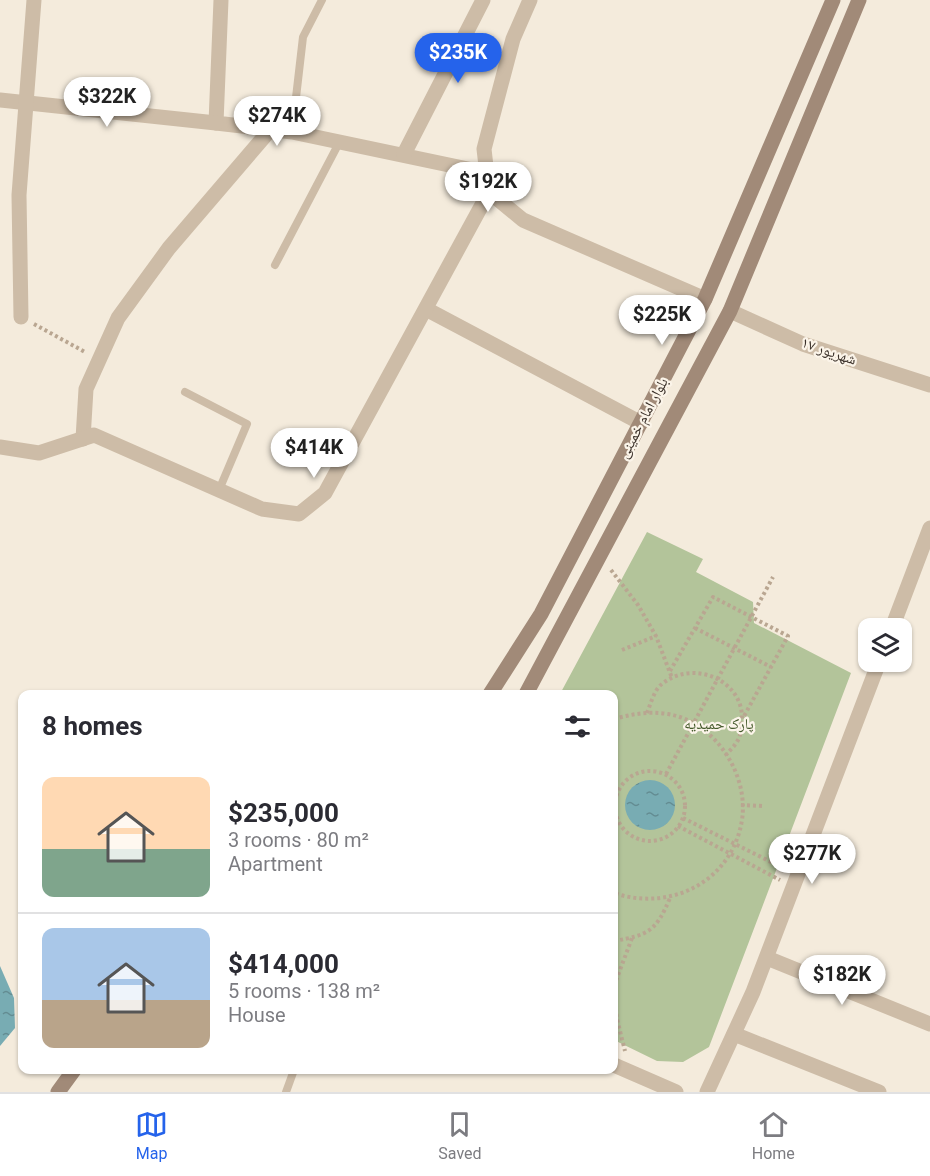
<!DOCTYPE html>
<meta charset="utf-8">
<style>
:root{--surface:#fff;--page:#f2f2f3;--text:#2b2b33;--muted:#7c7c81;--line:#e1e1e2;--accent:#2563eb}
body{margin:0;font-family:Roboto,"Noto Naskh Arabic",sans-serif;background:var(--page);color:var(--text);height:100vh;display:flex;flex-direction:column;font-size:22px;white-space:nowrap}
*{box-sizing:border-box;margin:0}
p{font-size:20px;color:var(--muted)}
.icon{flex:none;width:33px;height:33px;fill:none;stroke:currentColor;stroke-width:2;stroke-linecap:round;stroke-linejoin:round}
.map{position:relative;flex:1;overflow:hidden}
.drawer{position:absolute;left:18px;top:690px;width:600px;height:384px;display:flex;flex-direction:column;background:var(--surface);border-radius:12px;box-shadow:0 2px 4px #0004}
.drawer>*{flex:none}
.controls{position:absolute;left:858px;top:618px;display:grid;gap:12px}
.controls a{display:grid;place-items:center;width:54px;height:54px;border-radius:12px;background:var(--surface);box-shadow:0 2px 4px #0004;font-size:30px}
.price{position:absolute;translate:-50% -51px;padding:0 14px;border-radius:21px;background:#fff;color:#222;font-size:20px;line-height:39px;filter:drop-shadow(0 2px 3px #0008)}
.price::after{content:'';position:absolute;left:50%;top:36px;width:18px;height:14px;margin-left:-9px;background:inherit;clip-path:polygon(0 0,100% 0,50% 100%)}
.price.on{background:var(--accent);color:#fff}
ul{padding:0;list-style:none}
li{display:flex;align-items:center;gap:18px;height:150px;padding:0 24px}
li+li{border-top:2px solid var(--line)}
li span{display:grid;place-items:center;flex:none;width:168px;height:120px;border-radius:12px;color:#555}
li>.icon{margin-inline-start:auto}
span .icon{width:72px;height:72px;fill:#fffc;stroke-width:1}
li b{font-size:26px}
h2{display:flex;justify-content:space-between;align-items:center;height:72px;padding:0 24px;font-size:26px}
.menu{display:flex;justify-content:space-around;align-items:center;height:84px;border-top:2px solid var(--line);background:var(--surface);font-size:16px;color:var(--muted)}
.menu a{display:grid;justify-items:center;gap:3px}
.menu .on{color:var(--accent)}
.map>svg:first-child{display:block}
.green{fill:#b3c49a}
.water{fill:url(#water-ripples)}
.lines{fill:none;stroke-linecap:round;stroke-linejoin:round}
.path{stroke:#b9a691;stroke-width:4;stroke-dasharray:3 3;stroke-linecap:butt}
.service{stroke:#cdbca7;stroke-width:8}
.minor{stroke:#cdbca7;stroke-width:15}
.secondary{stroke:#a18a78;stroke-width:15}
.labels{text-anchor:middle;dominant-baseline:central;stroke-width:4.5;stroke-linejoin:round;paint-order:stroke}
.street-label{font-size:15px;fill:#392f28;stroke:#fbf4e9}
.park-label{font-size:15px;fill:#44592a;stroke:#fbf4e9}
</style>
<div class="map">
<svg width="930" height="1092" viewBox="0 0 930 1092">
<defs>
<pattern id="water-ripples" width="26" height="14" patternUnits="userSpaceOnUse" patternTransform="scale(1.5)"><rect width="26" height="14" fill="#78acb3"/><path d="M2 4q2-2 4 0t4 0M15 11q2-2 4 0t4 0" fill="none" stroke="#638c92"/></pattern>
</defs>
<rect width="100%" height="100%" fill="#f4ebdc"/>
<path class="green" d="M647,532L703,559L696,572L753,602L754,623L851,673L709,1047L683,1062L657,1061L614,1040V694H560Z"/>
<g class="water">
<circle cx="650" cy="805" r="25"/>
<path d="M0,966L14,998L15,1028L0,1046Z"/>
</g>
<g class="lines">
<g class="path">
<path d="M34,324L85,352"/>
<path d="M611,570L638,605L656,636L672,678"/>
<path d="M695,628L771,667"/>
<path d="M622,650L656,636"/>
<path d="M670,671L713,597L788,636L743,718"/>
<path d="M647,713C651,703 654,690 662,684C695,657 750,683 741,727C741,731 740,737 738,740C735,746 730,750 726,755"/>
<path d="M614,719C632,714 649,711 668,714C715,722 749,774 742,820C732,882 670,912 614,893"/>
<circle cx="650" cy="806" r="35"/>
<path d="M666,774L773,577"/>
<path d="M741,805L762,806"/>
<path d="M683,818L785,869"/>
<path d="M678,826L780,880"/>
<path d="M614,941C649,935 656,931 670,898"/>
<path d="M614,986L632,938"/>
<path d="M614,990L617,1019L625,1051"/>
</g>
<g class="service">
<path d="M292,132L303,37L322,0"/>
<path d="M275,265L340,141"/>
<path d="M185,392L247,424L219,490"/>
<path d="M286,1092L294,1070"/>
</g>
<g class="minor">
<path d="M221,0L216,123L292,132L487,173"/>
<path d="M530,0L513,39L484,149L489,192L523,220L705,299"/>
<path d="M0,100L216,123"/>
<path d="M404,154L483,0"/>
<path d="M426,309L641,423"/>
<path d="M730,311L803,344L930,385"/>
<path d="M21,317L19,195L34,0"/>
<path d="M83,439L86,389L118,318L169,248L270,130"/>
<path d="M0,447L39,453L94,435L262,509L299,514L325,493L489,192"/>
<path d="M892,628L930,528"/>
<path d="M767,958L930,1024"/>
<path d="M734,1034L879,1092"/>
<path d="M614,1065L676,1092"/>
<path d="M707,1092L753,992L879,662"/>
</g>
<g class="secondary">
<path d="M490,694L541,614L705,299L833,0"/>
<path d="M526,694L730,311L859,0"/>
<path d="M58,1092L74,1070"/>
</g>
</g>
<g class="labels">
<g class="street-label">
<text transform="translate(829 351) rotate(19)">۱۷ شهریور</text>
<text transform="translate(643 418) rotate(-62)">بلوار امام خمینی</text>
</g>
<g class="park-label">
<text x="719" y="724">پارک حمیدیه</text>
</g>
</g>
</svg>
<div class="controls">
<a><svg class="icon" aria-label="layers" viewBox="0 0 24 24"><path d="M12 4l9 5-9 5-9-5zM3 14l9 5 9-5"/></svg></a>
</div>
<b class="price on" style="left:458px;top:84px">$235K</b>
<b class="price" style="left:107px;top:128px">$322K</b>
<b class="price" style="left:277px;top:147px">$274K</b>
<b class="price" style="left:488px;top:213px">$192K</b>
<b class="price" style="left:662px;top:346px">$225K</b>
<b class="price" style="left:314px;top:479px">$414K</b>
<b class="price" style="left:812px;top:885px">$277K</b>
<b class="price" style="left:842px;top:1006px">$182K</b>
<section class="drawer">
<h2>8 homes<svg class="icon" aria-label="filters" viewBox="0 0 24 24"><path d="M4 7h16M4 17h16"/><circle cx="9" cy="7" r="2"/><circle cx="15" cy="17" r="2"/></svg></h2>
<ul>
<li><span style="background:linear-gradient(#ffd9b3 60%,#7fa58c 0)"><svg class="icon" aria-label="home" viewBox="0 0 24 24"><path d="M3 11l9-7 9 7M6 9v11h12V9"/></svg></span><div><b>$235,000</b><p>3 rooms · 80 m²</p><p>Apartment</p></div></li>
<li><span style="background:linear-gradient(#a9c7e8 60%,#b9a48a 0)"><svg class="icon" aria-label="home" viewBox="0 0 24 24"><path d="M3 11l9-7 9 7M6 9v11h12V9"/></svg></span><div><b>$414,000</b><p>5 rooms · 138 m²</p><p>House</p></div></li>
</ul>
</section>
</div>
<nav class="menu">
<a class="on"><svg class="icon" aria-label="map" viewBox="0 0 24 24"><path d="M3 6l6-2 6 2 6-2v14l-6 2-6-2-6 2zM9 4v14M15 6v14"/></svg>Map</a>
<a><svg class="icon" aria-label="saved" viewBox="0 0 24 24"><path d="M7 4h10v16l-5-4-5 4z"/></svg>Saved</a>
<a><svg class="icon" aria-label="home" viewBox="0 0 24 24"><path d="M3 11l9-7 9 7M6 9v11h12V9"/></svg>Home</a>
</nav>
